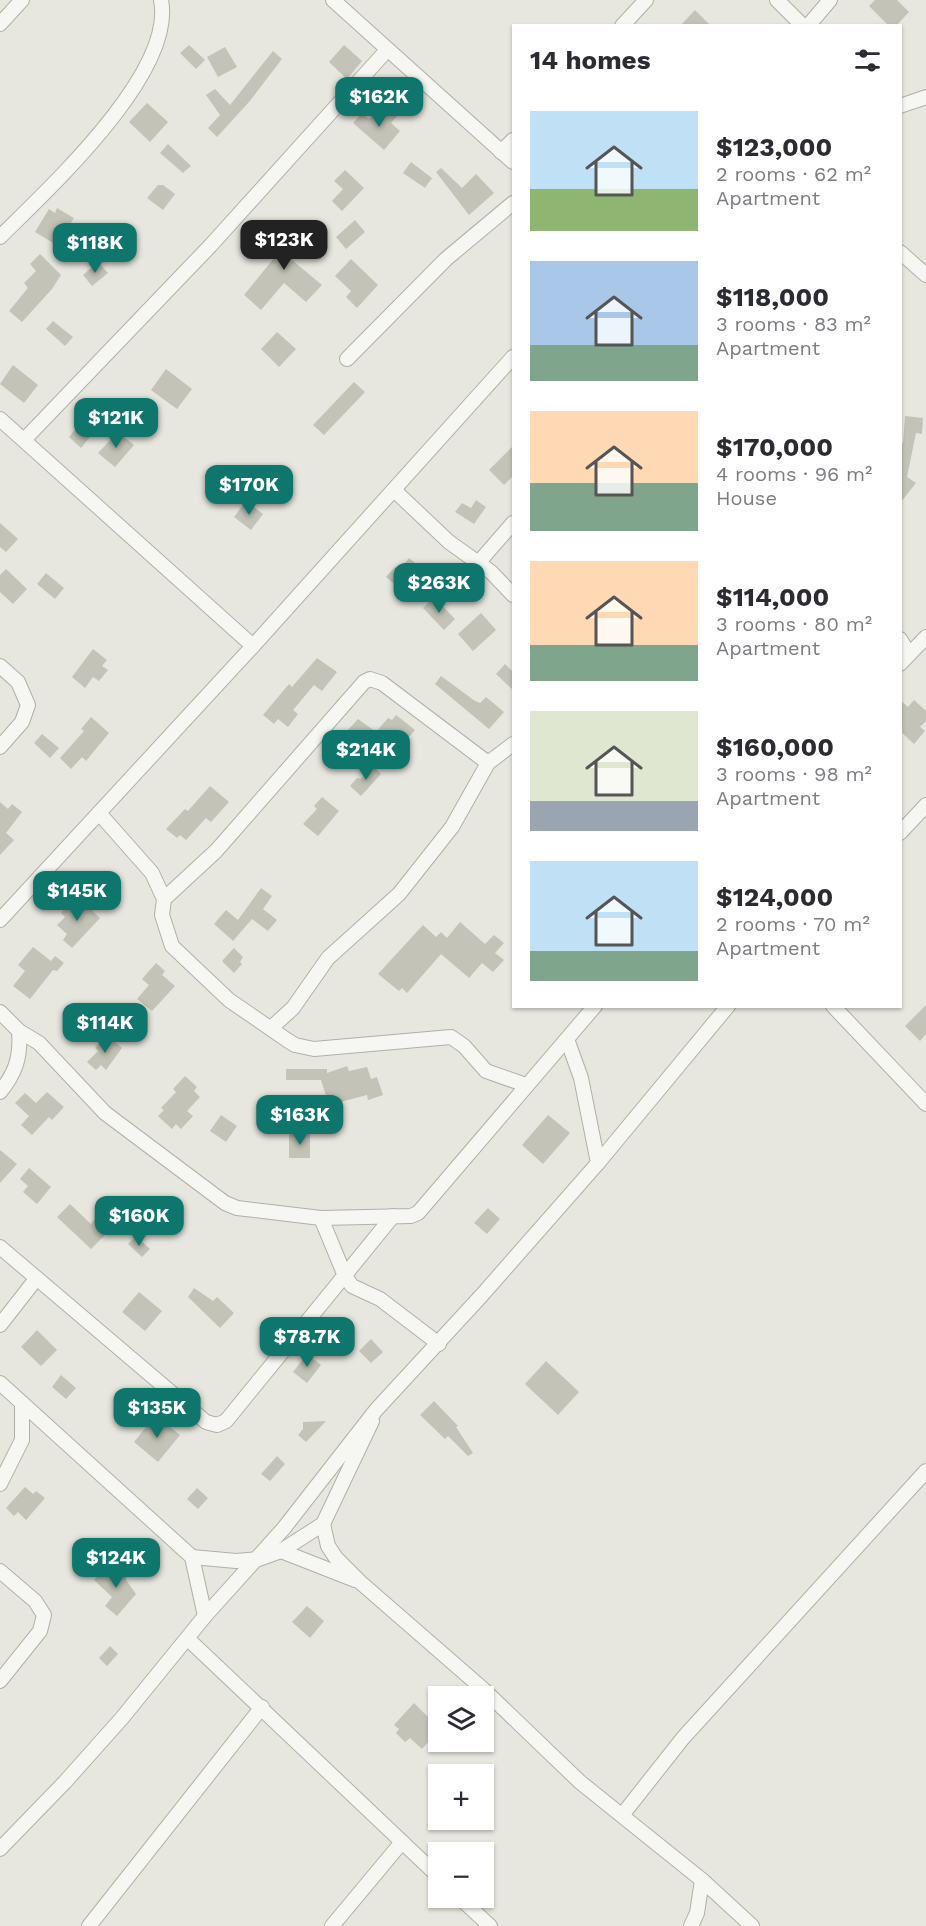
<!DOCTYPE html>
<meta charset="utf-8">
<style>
:root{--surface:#fff;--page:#f2f2f3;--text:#2b2b33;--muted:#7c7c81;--accent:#0f766e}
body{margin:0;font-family:"Work Sans",sans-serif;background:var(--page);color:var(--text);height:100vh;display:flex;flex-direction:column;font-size:22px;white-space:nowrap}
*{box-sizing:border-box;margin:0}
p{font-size:20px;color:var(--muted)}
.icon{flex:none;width:33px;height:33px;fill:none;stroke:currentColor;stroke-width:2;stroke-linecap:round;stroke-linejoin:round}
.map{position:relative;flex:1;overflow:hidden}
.details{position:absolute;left:512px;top:24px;width:390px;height:984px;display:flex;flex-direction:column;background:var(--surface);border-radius:0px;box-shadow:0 2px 4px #0004}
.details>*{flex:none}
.controls{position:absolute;left:428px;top:1686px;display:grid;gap:12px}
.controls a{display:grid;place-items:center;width:66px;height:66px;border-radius:0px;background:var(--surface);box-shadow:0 2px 4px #0004;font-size:30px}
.price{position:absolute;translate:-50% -51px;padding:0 14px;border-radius:12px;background:var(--accent);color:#fff;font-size:20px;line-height:39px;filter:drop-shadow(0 2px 3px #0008)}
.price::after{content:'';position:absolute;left:50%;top:36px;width:18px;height:14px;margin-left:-9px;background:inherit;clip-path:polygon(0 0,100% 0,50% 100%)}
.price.current{background:#222;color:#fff}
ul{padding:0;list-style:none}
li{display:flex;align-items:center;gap:18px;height:150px;padding:0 18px}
li span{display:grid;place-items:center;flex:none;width:168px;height:120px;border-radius:0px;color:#555}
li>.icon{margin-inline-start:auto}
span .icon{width:72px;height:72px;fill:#fffc;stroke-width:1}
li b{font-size:26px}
h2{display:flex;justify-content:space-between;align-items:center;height:72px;padding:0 18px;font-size:26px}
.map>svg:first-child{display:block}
.building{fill:#c3c4b7}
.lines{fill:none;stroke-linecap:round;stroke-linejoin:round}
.minor-casing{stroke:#b0b1a5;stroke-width:16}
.minor{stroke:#f6f6f2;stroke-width:14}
</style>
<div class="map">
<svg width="926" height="1926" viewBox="0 0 926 1926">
<rect width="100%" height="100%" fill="#e7e7df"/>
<g class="building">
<path d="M875,0H897L909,12L896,26H889L869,6Z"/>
<path d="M695,10L711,26H680Z"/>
<path d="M189,45L205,60L196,69L180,53Z"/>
<path d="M344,45L362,61L347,79L329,62Z"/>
<path d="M225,47L237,67L218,77L207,57Z"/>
<path d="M273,51L282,59L249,102L217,137L208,128L220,115L206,95L215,89L230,105Z"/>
<path d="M147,103L168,122L150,142L129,122Z"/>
<path d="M388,108L397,116L391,123L400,131L384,150L353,123L362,113L369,119L376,111L381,116Z"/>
<path d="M168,144L191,166L183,173L160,153Z"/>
<path d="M411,162L432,178L425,188L403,173Z"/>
<path d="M441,168L462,188L476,174L494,193L469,215L436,172Z"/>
<path d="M345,170L364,188L342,211L332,201L343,189L334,181Z"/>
<path d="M158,185H163L175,194L163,210L147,198Z"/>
<path d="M57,208L74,218L67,229L83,239L73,255L35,232L49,209L55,213Z"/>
<path d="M355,220L365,232L346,249L336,237Z"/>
<path d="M290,224L309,244L292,260L322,285L306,302L284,283L261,310L244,295L274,258L268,252L280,242L276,237Z"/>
<path d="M40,254L61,275L52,289L22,322L9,311L28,288L24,283L36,271L30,264Z"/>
<path d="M351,259L378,285L357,308L346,297L351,291L335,276Z"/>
<path d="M98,262L108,273L92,286L83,275Z"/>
<path d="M53,321L73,337L65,346L46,329Z"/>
<path d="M277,332L296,349L279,367L261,349Z"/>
<path d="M13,365L38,385L24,403L0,384Z"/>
<path d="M166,369L192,389L177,409L151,390Z"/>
<path d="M354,382L365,392L324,435L313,425Z"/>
<path d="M905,416L923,418L922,434L916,433L907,477L916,483L900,503V443H903Z"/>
<path d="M77,427L90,437L81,448L69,437Z"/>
<path d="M118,432L134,445L115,467L98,453Z"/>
<path d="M513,446V476L504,485L489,470Z"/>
<path d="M476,500L486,507L474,524L455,512L462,503L471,508Z"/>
<path d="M246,501L263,514L251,530L234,517Z"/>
<path d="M0,523L18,539L6,552L0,547Z"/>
<path d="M409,558L425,571L406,594L386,577L395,567L399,570Z"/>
<path d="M6,569L27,589L13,604L0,592V575Z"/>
<path d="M46,573L64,588L55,599L37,584Z"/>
<path d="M434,597L455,619L444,630L423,608Z"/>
<path d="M481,613L496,630L473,651L458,634Z"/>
<path d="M93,649L107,660L102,666L108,670L99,681L93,677L85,688L72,677Z"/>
<path d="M317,658L337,672L322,691L314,685L293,710L298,714L288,727L278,719L274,724L263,715L289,684L292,687Z"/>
<path d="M505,664L513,672V690L496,674Z"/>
<path d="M441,676L475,701L480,703L486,697L504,712L489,729L435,684Z"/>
<path d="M900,700L908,707L914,700L926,711V721L920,727L925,731L914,744L900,731Z"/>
<path d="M396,715L415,730L397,751L378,735L366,748L347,731L358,719L376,732L388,718L392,720Z"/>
<path d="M91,717L109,733L86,761L82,757L71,769L60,758L84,731L81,729Z"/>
<path d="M42,734L59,748L50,758L34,743Z"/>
<path d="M373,766L381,774L361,796L350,786L357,778L361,779Z"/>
<path d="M210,786L229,802L211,822L206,818L186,840L180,835L177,838L166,829L185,809L188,811Z"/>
<path d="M322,797L339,811L318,836L303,824L317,809L314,806Z"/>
<path d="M0,802L8,809L12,804L22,812L6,833L14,840L0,855Z"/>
<path d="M261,888L272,896L263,909L277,920L268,931L252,919L233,941L214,924L226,910L238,920Z"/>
<path d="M72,901L79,907L84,903L100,918L72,948L63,940L67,934L57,925L65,917L61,913Z"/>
<path d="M460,922L485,944L494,935L504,943L495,953L504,960L493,972L482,963L469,978L441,954L407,993L402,988L399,991L378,974L423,925L436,937L441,932L447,938Z"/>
<path d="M33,947L51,961L55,956L64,963L57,971L53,970L30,999L13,986L25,971L18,965Z"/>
<path d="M234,948L243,957L240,962L242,964L234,973L222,961Z"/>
<path d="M156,963L165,971L162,975L175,986L152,1011L137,999L149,985L142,979Z"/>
<path d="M83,1004L95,1013L82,1030L70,1020Z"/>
<path d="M926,1005V1034L920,1041L905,1026Z"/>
<path d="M107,1035L122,1048L106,1070L101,1065L96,1070L87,1062L98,1051L95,1048Z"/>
<path d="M347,1066L349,1071L367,1067L371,1079L377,1077L383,1095L368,1100L367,1095L329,1105L321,1080H286V1069H327V1073Z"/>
<path d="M185,1076L197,1087L194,1091L200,1097L187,1111L193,1116L181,1129L176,1124L172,1129L158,1116L164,1110L161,1108L176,1092L173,1089Z"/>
<path d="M47,1092L64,1107L52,1120L49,1117L32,1135L21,1125L29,1116L15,1103L25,1093L36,1103Z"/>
<path d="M221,1115L237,1126L226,1142L210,1131Z"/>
<path d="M548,1115L570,1133L543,1164L522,1145Z"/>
<rect x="289" y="1133" width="21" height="25"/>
<path d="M0,1150L17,1164L0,1183Z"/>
<path d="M29,1168L51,1187L37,1204L23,1192L28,1186L20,1179Z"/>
<path d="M70,1204L91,1224L105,1206L117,1215L102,1233L105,1235L91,1249L57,1217Z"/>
<path d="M488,1208L500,1219L487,1234L474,1223Z"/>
<path d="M136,1236L150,1249L142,1257L128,1244Z"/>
<path d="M194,1288L213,1301L217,1297L234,1313L220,1328L188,1297Z"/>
<path d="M139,1292L162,1311L145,1331L122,1312Z"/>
<path d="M37,1330L57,1350L41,1366L21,1347Z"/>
<path d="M371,1339L383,1352L371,1363L359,1351Z"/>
<path d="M307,1354L321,1365L307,1383L293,1372Z"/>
<path d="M546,1361L579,1392L558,1415L525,1384Z"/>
<path d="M61,1375L76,1388L66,1399L52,1387Z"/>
<path d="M434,1401L458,1426L456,1427L473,1453L468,1456L448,1436L445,1439L420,1415Z"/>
<path d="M159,1418L180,1435L158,1462L134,1442L151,1421L154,1424Z"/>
<path d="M326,1421L306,1442L298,1435L303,1429V1422Z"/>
<path d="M277,1456L285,1464L270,1481L261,1474Z"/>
<path d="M25,1487L33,1494L36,1491L45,1498L26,1520L18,1512L14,1516L6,1508Z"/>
<path d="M197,1488L208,1498L198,1509L187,1499Z"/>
<path d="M113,1566L126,1576V1580L136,1594L117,1616L105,1606L112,1597L94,1580L103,1570L107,1573Z"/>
<path d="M307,1606L324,1621L310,1638L292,1622Z"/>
<path d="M110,1646L118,1654L107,1666L99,1658Z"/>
<path d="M414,1703L438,1727V1731L422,1749L410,1738L405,1742L396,1733L399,1729L394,1725Z"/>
</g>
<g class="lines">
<g class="minor-casing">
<g id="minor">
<path d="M333,0L513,162"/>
<path d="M777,0L803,26"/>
<path d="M0,24L22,0"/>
<path d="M622,26L646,0"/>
<path d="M808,26L830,0"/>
<path d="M900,106L926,97"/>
<path d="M501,152L513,140"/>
<path d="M0,237C47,190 176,73 161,0"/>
<path d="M900,252L926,275"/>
<path d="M347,359L446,259L513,203"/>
<path d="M0,419L253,646"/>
<path d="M24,440L211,245L387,50"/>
<path d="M394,490L449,542L491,572L513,595"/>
<path d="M479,562L513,523"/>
<path d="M900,639L909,654"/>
<path d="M900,664L926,637"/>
<path d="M0,666L18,682L28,705L22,722L0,747"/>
<path d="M99,813L152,873L164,899L162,915L172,946L229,1000L287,1040L295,1045L314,1049L451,1037L464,1046L486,1071L526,1085"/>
<path d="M900,833L926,805"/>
<path d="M164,899L216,851L364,682L370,679L382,683L488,763"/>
<path d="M0,920L253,646L513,357"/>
<path d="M833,1006L926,1104"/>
<path d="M0,1012L19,1031L39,1043L105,1113L225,1203L237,1208L321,1218L411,1216L418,1213L595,1006"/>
<path d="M271,1028L293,1008L328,958L399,894L452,827L488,763L513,744"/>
<path d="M567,1039L581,1078L598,1163"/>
<path d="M0,1092C16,1073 21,1056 19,1031"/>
<path d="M321,1218L345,1276L352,1286L380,1299L439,1344"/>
<path d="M0,1247L206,1422L217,1425L226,1421L393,1216"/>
<path d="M0,1325L36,1279"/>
<path d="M0,1383L192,1557L205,1616"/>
<path d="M0,1484L22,1440V1403"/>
<path d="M323,1524L328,1546L336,1558L360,1582L483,1689L580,1782L702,1880L752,1926"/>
<path d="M281,1551L355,1580"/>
<path d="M192,1557L236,1561L259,1559L281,1551L323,1524L372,1421"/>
<path d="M0,1571L35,1601L44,1615L40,1631L0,1681"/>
<path d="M188,1639L438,1876"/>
<path d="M623,1814L683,1738L926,1471"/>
<path d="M0,1849L65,1782L122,1718L205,1616L284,1528L376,1410L482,1295L598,1163L728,1006"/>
<path d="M460,1898L490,1926"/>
<path d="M89,1926L262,1707"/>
<path d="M332,1926L402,1842"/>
<path d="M691,1926L697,1913L702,1880"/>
</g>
</g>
<use href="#minor" class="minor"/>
</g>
</svg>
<div class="controls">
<a><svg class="icon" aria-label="layers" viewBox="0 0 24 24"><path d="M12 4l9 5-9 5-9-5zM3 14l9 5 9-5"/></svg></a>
<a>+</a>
<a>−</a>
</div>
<b class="price" style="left:379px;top:128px">$162K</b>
<b class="price current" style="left:284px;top:271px">$123K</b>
<b class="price" style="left:95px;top:274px">$118K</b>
<b class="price" style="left:116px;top:449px">$121K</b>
<b class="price" style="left:249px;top:516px">$170K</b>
<b class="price" style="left:439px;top:614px">$263K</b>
<b class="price" style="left:366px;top:781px">$214K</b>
<b class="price" style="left:77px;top:922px">$145K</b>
<b class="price" style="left:105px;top:1054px">$114K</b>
<b class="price" style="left:300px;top:1146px">$163K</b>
<b class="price" style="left:139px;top:1247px">$160K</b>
<b class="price" style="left:307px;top:1368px">$78.7K</b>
<b class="price" style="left:157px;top:1439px">$135K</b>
<b class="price" style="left:116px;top:1589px">$124K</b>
<section class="details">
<h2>14 homes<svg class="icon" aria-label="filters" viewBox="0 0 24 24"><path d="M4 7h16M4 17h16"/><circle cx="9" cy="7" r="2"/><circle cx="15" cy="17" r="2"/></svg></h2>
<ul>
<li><span style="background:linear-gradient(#bfe0f5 65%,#8fb573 0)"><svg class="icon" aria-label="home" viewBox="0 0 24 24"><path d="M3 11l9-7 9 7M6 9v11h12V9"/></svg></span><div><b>$123,000</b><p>2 rooms · 62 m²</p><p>Apartment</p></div></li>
<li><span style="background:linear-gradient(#a9c7e8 70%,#7fa58c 0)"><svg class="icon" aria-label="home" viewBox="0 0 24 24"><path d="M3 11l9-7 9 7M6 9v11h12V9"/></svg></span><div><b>$118,000</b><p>3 rooms · 83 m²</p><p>Apartment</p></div></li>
<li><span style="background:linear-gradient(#ffd9b3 60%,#7fa58c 0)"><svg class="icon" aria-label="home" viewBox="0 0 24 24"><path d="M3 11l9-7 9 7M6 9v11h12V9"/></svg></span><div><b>$170,000</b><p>4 rooms · 96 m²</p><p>House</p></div></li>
<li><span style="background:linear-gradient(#ffd9b3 70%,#7fa58c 0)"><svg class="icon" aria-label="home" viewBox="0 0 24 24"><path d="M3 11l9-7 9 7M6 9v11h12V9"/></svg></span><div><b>$114,000</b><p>3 rooms · 80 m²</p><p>Apartment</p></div></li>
<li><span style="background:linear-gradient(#dfe7d0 75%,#9aa5b1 0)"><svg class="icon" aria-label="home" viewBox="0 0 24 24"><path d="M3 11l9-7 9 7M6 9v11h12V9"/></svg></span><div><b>$160,000</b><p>3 rooms · 98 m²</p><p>Apartment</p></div></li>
<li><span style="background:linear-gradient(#bfe0f5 75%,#7fa58c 0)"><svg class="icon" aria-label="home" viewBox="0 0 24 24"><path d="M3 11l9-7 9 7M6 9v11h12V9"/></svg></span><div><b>$124,000</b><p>2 rooms · 70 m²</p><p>Apartment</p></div></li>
</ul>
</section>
</div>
